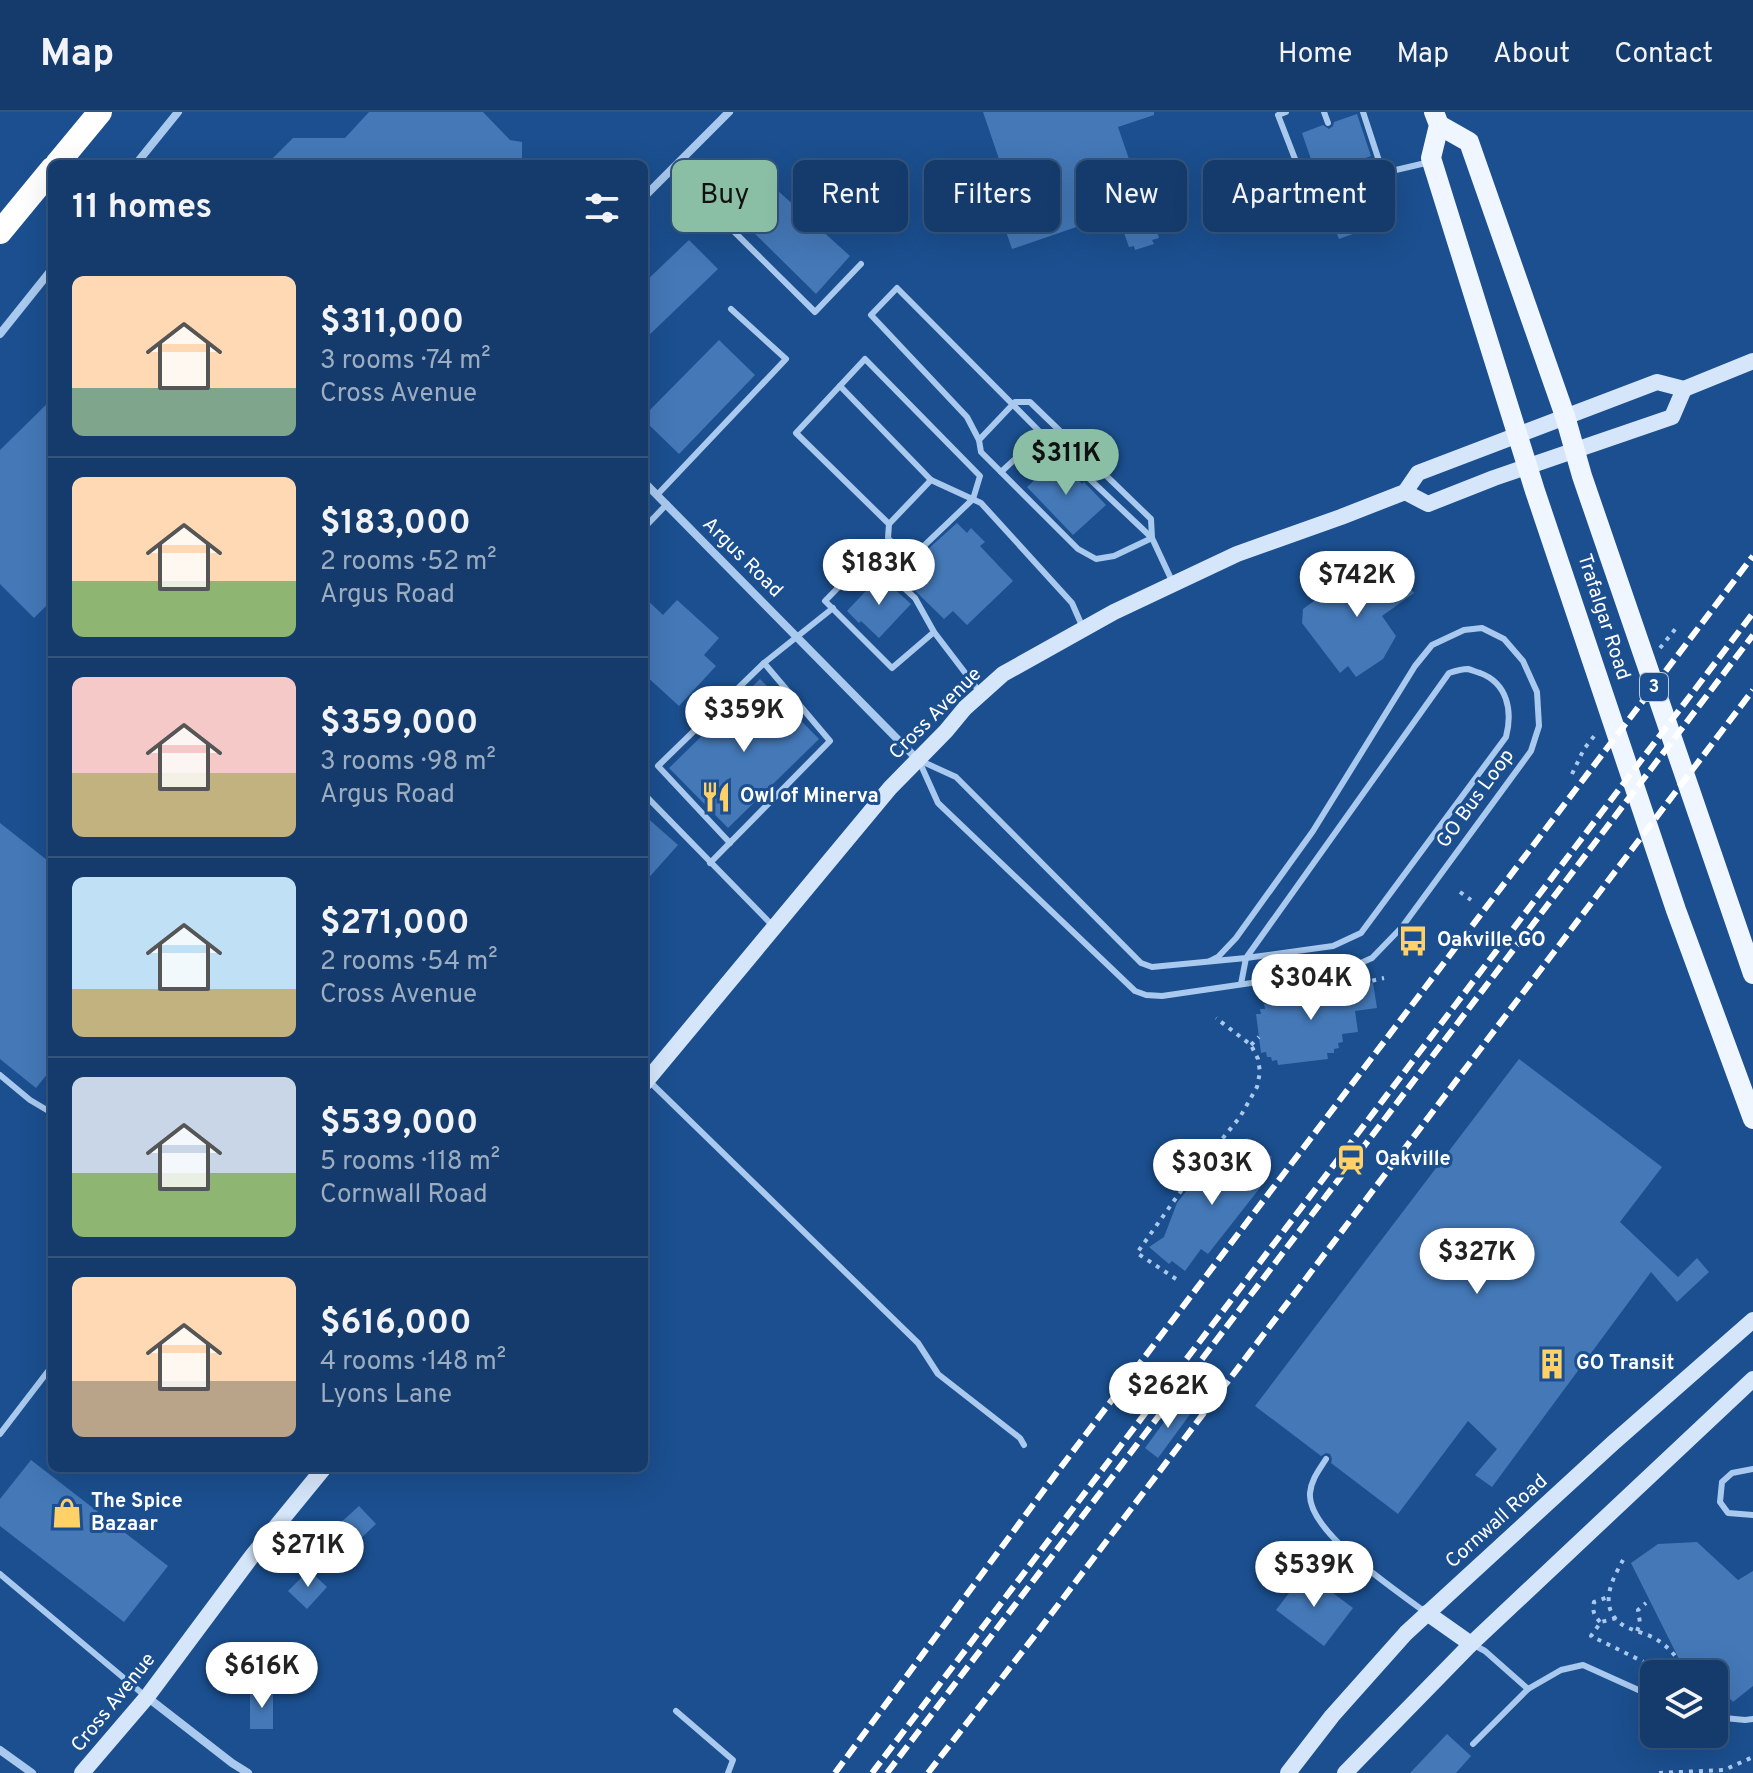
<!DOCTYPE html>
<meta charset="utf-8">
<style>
:root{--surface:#143b6b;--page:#214673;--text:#f1f3f6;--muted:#9dadc1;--line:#33557e;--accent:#8abfa5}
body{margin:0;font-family:Overpass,sans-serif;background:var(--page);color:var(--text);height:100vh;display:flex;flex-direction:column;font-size:30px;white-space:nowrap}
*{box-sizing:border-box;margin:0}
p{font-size:26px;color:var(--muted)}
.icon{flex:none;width:44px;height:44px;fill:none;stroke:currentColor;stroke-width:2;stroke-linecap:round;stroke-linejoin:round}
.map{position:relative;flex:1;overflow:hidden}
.sheet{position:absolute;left:48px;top:48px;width:600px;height:1312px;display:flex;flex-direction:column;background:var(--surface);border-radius:12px;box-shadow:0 8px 32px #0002,0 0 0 2px var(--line)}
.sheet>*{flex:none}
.guide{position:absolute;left:672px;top:48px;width:760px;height:72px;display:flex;gap:16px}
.tools{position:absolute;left:1640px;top:1548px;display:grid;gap:16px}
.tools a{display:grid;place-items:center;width:88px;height:88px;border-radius:12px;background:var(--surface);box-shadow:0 8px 32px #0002,0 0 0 2px var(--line);font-size:40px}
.price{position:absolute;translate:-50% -68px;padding:0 18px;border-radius:28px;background:#fff;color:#222;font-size:26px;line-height:52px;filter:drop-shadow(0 2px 4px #0008)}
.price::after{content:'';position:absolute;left:50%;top:48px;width:24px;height:18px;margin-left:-12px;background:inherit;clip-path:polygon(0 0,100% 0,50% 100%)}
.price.selected{background:var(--accent);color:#111}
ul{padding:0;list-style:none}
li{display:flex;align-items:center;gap:24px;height:200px;padding:0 24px}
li+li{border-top:2px solid var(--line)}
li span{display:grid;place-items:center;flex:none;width:224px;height:160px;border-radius:12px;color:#555}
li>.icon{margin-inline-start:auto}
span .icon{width:96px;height:96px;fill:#fffc;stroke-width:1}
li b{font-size:34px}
h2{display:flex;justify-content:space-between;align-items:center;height:96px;padding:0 24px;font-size:34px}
.chip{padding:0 28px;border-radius:12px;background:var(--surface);box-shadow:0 8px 32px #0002,0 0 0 2px var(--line);font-size:28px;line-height:72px}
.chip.selected{background:var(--accent);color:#111}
header{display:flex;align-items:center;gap:48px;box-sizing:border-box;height:112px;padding:0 40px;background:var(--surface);border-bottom:2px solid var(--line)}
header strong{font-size:38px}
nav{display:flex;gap:44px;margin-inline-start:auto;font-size:28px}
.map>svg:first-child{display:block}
.building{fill:#4478b7}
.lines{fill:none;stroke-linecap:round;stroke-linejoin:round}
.path{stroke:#a9c9ee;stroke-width:4;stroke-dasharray:4 6;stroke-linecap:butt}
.lane{stroke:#a9c9ee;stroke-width:6}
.street{stroke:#a9c9ee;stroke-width:8}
.secondary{stroke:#d6e6fa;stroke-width:16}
.primary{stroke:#f0f6ff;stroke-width:20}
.highway{stroke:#fff;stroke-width:24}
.rail{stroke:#fff;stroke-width:6;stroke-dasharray:14 6;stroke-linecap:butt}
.labels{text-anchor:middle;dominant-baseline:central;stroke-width:6;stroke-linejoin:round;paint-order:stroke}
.shield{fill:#1b4f8f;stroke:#bbcadd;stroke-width:2}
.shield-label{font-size:18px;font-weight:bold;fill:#fff}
.street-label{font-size:20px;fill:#fff;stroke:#1b4f8f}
.poi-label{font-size:20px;font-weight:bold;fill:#fff;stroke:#1b4f8f;text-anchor:start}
</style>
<header>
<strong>Map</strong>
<nav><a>Home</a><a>Map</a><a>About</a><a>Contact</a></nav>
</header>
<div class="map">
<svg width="1753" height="1661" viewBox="0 0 1753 1661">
<rect width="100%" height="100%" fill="#1b4f8f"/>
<g class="building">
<path d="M369,0H483L510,28L522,30V52H267L293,26H345Z"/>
<path d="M983,0H1154V3L1118,15L1130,50L1123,52L1135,85L1141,83L1146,97L1149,96L1159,126L1152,128L1154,132L1135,138L1134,134L1129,135L1117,101L1012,137L1000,102L1016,97Z"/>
<path d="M1357,2L1371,44L1349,52L1342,48L1338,51L1337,56L1316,62L1302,21L1323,13L1329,17L1333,14L1334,10Z"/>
<path d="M766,68L850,144L816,182L734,101Z"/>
<path d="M1378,81L1389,109L1339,127L1328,99Z"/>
<path d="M689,128L718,157L644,228V171Z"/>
<path d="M719,228L755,263L679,342L644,308V304Z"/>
<path d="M52,287V488L34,506L0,472V338Z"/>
<path d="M1058,347L1082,372L1084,370L1106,393L1073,423L1027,375Z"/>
<path d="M957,411L967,421L971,416L985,430L980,434L1013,469L967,513L953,499L944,507L899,463Z"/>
<path d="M1388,447L1414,481L1382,504L1396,524L1383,547L1356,565L1348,554L1340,561L1302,511L1303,497L1344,467L1358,471Z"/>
<path d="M880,464L911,492L879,526L861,509L859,511L847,499Z"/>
<path d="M644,485L663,503L677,488L719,526L704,543L716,554L679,594L644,562Z"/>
<path d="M760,567L819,627L728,716L669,656Z"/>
<path d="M644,703L678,733L644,771Z"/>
<path d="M0,711L52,752V956L36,976L0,947Z"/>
<path d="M1373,871L1377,896L1355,899L1358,920L1342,922L1343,930L1338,931L1339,936L1334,937V941H1327L1328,947L1278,953L1277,948L1272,949L1271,945H1267L1266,940L1261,941L1256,902H1261L1260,897H1265L1264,892L1269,891L1268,885Z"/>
<path d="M1519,947L1662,1055L1620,1110L1678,1165L1697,1146L1709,1160L1677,1190L1651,1160L1492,1375L1475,1363L1497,1337L1468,1309L1398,1402L1331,1351L1332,1347L1330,1342L1326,1341L1321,1344L1255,1294Z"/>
<path d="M1247,1026L1272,1045L1256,1065L1263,1072L1208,1142L1201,1137L1185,1159L1172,1149L1169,1152L1149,1135L1164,1125L1177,1091L1191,1073L1212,1060L1224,1057Z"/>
<path d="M1178,1291L1191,1301L1158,1346L1145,1336Z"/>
<path d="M31,1348L168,1454L124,1510L0,1414V1387Z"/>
<path d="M359,1394L376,1412L356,1431L338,1413Z"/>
<path d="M1697,1430L1738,1468L1753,1459V1574L1733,1590L1721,1577L1714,1581V1562H1689L1683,1555L1631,1451L1658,1432Z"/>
<path d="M309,1458L327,1475L307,1497L288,1479Z"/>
<path d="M1305,1460L1353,1496L1324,1534L1276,1498Z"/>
<rect x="250" y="1580" width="23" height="37"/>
<path d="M1447,1622L1471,1644L1456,1661H1410Z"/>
</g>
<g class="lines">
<g class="path">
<path d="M1660,536L1677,515"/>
<path d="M1572,662L1584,637L1595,623"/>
<path d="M1460,780L1471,788"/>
<path d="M1313,878L1349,874L1384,866"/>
<path d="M1251,933L1259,925"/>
<path d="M1206,1048L1212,1060"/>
<path d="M1176,1167L1137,1141L1188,1069L1240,1005L1257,975L1260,960L1258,947L1251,933L1216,906"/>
<path d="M1623,1448C1613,1466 1598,1493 1620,1511C1630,1519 1648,1521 1659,1529C1672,1538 1679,1548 1687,1562"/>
<path d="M1616,1506L1601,1510L1591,1524L1646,1551L1677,1562"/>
<path d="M1600,1510C1594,1503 1592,1499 1594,1490L1608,1485"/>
<path d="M1637,1519L1640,1511L1638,1498L1646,1491"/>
<path d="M1659,1661L1724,1658L1753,1645"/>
</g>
<g class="lane">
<path d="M1286,0L1278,3L1309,83L1383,61L1430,50"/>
<path d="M1324,0L1328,11"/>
<path d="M1363,0L1383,61"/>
<path d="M1343,54L1349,72"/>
<path d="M671,57L815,200L861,152"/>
<path d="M840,274L931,368L981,391L1072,491L1083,516"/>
<path d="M1015,290H1030L1151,407L1152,426L1114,444L1096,447L1078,437L981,340L979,328Z"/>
<path d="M979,328L967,305L871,203L897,176L1042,322"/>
<path d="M1001,360L1042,322L1152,426L1173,471"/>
<path d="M657,383L786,247L731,197"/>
<path d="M889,412L888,426L908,449L973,387L980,364L865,247L796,321L889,412L931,368"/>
<path d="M644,416L667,392"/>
<path d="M934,520L892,556L825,489L869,444L915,486L934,520L979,579"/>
<path d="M921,649L956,665L1141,851L1152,855L1246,846L1333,834L1361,821L1506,625C1513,598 1507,571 1480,561C1476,560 1472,558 1468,557C1462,557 1455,559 1449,561L1246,846L1241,872"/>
<path d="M920,651L938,691L1135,879L1146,883L1162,884L1347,857L1372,846L1402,815L1531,639L1539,614L1537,580L1523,549L1504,527L1482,516L1464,518L1432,533L1415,554L1313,719L1236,826L1218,845L1210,849"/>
<path d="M644,682L773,814"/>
<path d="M730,731L658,654L764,551L833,496"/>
<path d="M710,751L830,629L764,551"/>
<path d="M0,963L30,988L52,1001"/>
<path d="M648,968L918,1231L938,1262L1020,1326L1024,1333"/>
<path d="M0,1322L52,1254"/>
<path d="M1326,1347C1319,1358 1311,1368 1310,1381C1307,1420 1396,1478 1425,1500"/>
<path d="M1753,1357L1732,1361L1722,1370L1720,1390L1728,1401L1753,1403"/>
<path d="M0,1462L144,1583"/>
<path d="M1472,1532L1485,1539L1528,1577"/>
<path d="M676,1599L733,1648L728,1661"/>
<path d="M1714,1605L1745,1608L1753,1607"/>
<path d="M1473,1632L1528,1577L1561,1558L1583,1553L1654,1585"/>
</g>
<g class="street">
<path d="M136,52L178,0"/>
<path d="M644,85L729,0"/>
<path d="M0,222L52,157"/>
<path d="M644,370L918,648"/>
<path d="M147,1585L232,1651L248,1661"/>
<path d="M0,1638L32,1661"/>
</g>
<g class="secondary">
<path d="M1405,380L1428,392L1494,366L1672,305L1684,277"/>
<path d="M644,972L890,676L946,619L965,596L1003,562L1114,500L1237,442L1341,405L1405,380L1418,361L1657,270L1684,277L1753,249"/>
<path d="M1427,1501L1471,1532"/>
<path d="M82,1661L147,1585L252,1444L324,1356"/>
<path d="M1288,1661L1332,1604L1406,1521L1613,1331L1753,1208"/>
<path d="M1345,1661L1471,1532L1753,1267"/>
</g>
<g class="primary">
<path d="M1434,0L1439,13L1431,46L1535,379L1676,798L1753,1007"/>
<path d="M1439,13L1469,30L1565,304L1582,364L1753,862"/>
</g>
<g class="highway">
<path d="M57,52L100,0"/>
<path d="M0,120L52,57"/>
</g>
<g class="rail">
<path d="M835,1661L1058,1359L1753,444"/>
<path d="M872,1661L1753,501"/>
<path d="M887,1661L1753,523"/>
<path d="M928,1661L1036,1522L1753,578"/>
</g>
</g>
<defs>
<g id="restaurant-bare" transform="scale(2.4)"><path d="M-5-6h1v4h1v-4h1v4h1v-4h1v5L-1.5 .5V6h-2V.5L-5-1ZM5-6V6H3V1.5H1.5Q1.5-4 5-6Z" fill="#ffd166" stroke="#1b4f8f" stroke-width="2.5" paint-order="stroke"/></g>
<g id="bus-bare" transform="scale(2.4)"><path d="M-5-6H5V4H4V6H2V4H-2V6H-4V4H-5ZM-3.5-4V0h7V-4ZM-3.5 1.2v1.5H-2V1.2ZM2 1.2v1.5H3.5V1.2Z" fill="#ffd166" stroke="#1b4f8f" stroke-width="2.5" paint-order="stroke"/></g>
<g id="station-bare" transform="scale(2.4)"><path d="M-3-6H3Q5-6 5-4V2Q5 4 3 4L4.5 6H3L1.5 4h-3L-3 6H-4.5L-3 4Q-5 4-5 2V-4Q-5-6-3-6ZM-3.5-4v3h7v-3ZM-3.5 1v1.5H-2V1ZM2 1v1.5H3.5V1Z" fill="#ffd166" stroke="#1b4f8f" stroke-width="2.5" paint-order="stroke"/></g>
<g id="building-bare" transform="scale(2.4)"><path d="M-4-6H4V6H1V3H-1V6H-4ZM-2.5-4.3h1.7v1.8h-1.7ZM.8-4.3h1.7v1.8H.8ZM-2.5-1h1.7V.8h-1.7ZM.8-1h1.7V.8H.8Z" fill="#ffd166" stroke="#1b4f8f" stroke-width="2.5" paint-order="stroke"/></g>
<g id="shop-bare" transform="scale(2.4)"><path d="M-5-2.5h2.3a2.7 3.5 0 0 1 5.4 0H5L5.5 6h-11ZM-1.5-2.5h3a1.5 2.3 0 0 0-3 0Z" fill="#ffd166" stroke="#1b4f8f" stroke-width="2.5" paint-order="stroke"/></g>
</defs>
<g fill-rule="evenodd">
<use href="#restaurant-bare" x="716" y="685"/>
<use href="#bus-bare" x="1413" y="829"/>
<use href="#station-bare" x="1351" y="1048"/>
<use href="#building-bare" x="1552" y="1252"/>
<use href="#shop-bare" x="67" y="1401"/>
</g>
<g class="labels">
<rect class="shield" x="1640" y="561" width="28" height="28" rx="6"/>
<g class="shield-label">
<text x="1654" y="575">3</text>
</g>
<g class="street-label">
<text transform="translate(742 446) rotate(45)">Argus Road</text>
<text transform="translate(1603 505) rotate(72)">Trafalgar Road</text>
<text transform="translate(936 602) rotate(-45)">Cross Avenue</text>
<text transform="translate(1476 687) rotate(-54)">GO Bus Loop</text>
<text transform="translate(1497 1410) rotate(-42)">Cornwall Road</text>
<text transform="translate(114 1591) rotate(-51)">Cross Avenue</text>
</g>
<g class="poi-label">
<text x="740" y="685">Owl of Minerva</text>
<text x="1437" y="829">Oakville GO</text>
<text x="1375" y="1048">Oakville</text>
<text x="1576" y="1252">GO Transit</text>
<text x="91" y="1390">The Spice<tspan x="91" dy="23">Bazaar</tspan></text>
</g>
</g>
</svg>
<div class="tools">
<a><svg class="icon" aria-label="layers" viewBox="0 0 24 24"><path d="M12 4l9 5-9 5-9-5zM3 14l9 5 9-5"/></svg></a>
</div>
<b class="price selected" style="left:1066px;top:385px">$311K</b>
<b class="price" style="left:879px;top:495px">$183K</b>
<b class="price" style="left:1357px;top:507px">$742K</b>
<b class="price" style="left:744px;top:642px">$359K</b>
<b class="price" style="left:1311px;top:910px">$304K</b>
<b class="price" style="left:1212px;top:1095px">$303K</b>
<b class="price" style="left:1477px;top:1184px">$327K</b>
<b class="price" style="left:1168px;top:1318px">$262K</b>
<b class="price" style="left:308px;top:1477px">$271K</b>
<b class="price" style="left:1314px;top:1497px">$539K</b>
<b class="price" style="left:262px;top:1598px">$616K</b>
<div class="guide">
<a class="chip selected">Buy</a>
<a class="chip">Rent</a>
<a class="chip">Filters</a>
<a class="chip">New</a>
<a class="chip">Apartment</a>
</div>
<section class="sheet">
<h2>11 homes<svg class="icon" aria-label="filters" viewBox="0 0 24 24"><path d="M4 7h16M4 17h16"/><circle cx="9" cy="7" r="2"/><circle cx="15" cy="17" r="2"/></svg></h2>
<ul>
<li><span style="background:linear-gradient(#ffd9b3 70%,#7fa58c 0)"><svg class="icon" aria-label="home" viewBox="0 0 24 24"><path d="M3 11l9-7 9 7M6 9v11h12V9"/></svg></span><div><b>$311,000</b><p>3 rooms · 74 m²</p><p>Cross Avenue</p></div></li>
<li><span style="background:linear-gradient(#ffd9b3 65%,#8fb573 0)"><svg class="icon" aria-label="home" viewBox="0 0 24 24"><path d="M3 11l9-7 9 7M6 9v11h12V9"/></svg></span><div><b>$183,000</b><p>2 rooms · 52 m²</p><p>Argus Road</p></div></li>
<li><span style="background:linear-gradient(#f6c9c9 60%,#c2b280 0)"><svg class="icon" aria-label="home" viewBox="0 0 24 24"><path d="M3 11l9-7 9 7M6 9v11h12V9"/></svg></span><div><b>$359,000</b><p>3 rooms · 98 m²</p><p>Argus Road</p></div></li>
<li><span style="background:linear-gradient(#bfe0f5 70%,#c2b280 0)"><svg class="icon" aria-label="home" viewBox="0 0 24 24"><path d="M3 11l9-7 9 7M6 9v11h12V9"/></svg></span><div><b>$271,000</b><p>2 rooms · 54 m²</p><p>Cross Avenue</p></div></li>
<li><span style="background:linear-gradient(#c9d6e8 60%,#8fb573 0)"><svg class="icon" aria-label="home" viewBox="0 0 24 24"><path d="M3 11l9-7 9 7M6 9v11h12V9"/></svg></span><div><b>$539,000</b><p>5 rooms · 118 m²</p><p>Cornwall Road</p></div></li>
<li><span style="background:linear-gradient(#ffd9b3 65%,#b9a48a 0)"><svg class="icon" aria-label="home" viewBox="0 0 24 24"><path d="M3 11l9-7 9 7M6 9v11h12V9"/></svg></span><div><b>$616,000</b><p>4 rooms · 148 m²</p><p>Lyons Lane</p></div></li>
</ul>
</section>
</div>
